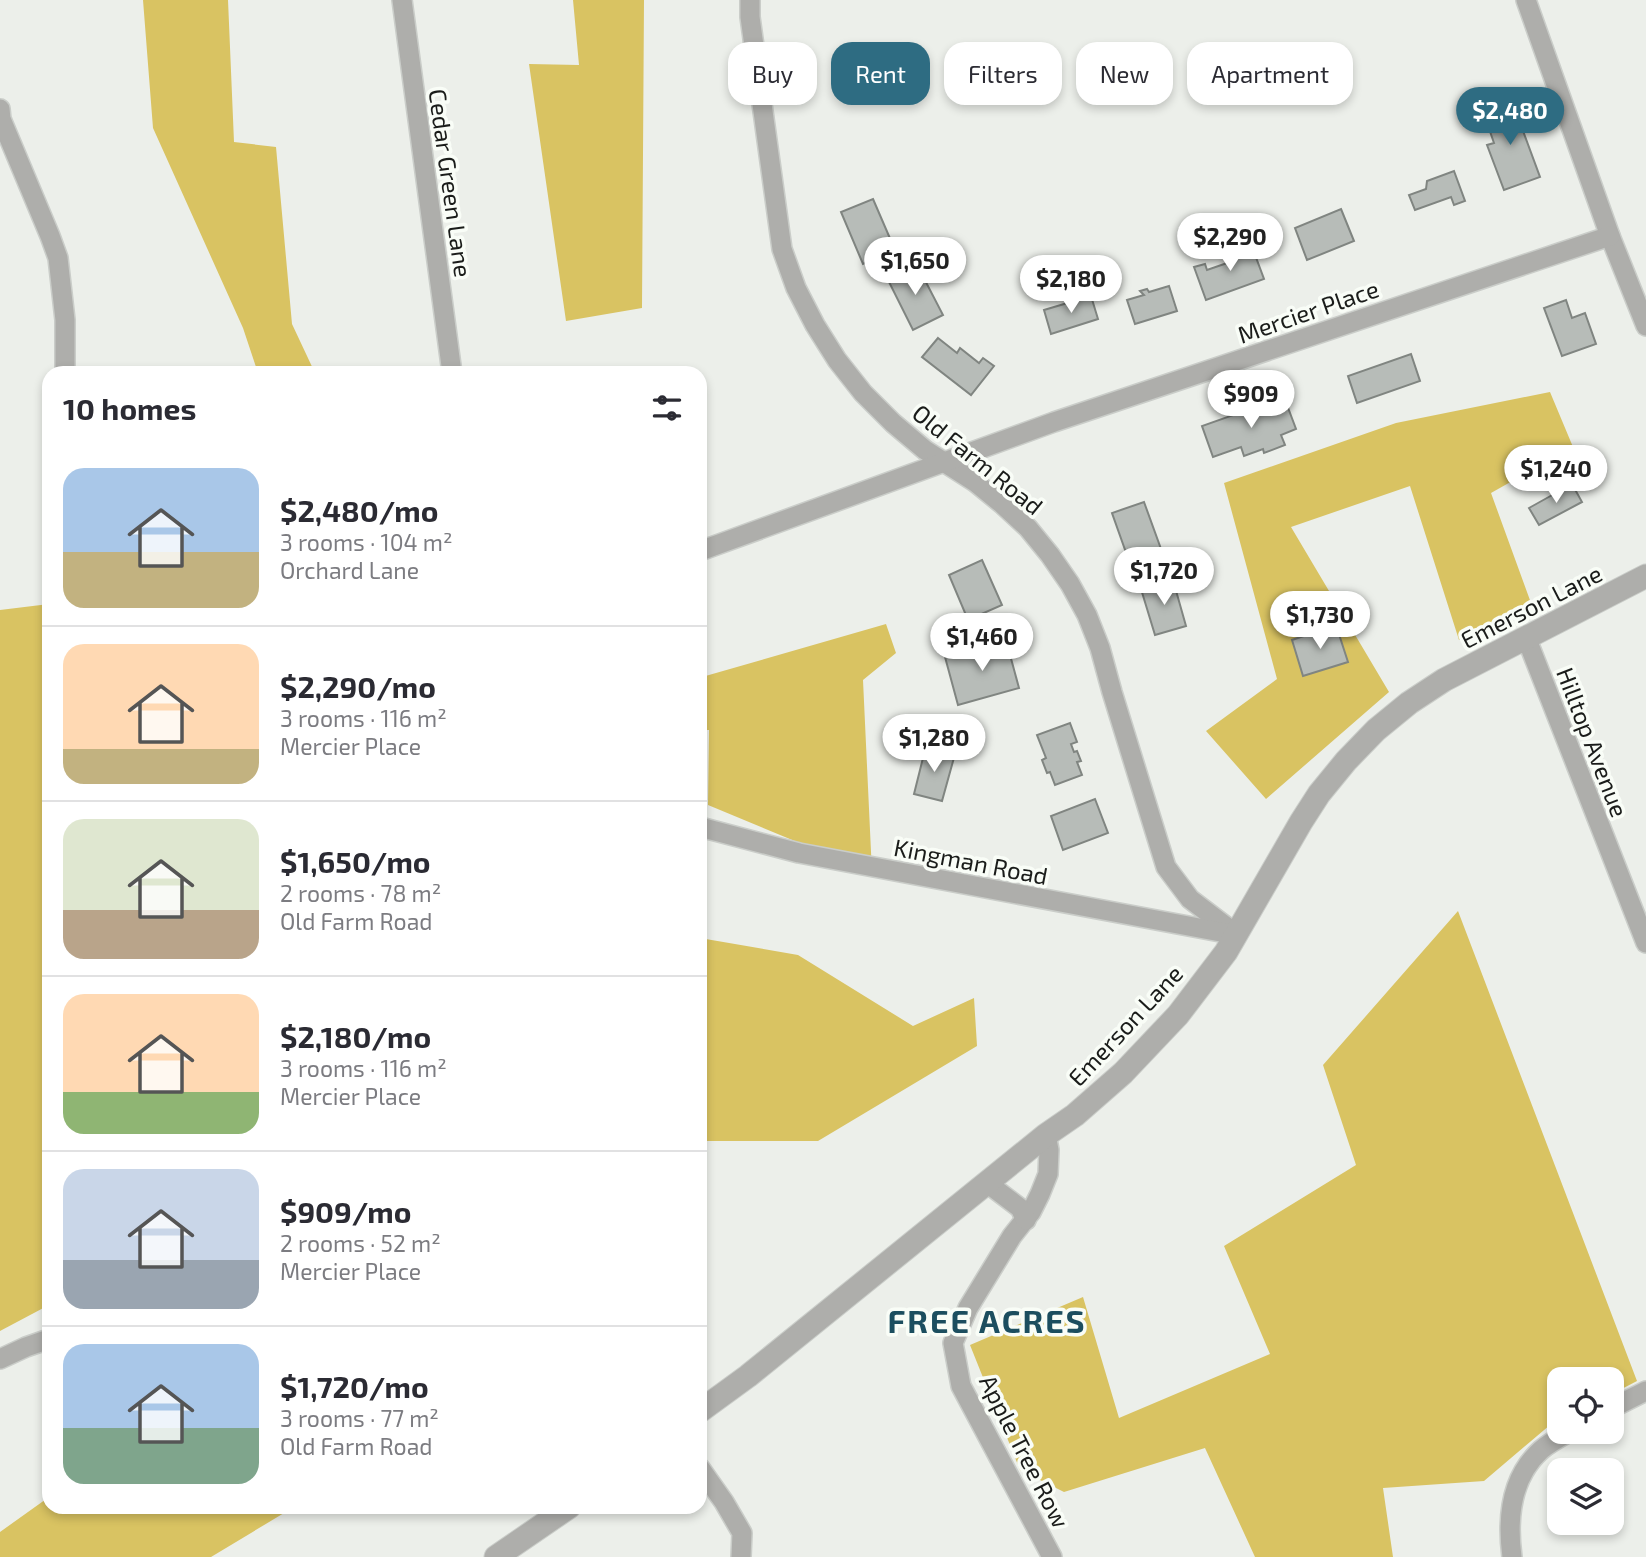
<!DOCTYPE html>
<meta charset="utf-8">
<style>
:root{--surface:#fff;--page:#f7f7f7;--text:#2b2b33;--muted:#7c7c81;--line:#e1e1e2;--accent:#2e6c82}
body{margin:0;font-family:"Exo 2",sans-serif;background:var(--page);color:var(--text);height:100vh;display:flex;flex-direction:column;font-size:26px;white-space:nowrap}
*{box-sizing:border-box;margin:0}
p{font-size:23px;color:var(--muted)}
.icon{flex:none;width:38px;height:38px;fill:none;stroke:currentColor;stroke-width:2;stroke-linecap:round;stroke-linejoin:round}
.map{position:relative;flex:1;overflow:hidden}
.side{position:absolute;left:42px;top:366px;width:665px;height:1148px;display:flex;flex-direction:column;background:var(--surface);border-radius:21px;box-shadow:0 4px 10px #0003}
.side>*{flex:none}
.banner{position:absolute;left:728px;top:42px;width:665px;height:63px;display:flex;gap:14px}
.controls{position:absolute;left:1547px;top:1367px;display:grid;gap:14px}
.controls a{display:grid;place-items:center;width:77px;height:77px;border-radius:14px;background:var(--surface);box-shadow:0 4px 10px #0003;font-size:35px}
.price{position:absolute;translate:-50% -60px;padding:0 16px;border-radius:24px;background:#fff;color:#222;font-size:23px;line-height:46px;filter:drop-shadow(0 2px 4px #0008)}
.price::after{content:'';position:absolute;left:50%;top:42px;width:21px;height:16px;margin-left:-10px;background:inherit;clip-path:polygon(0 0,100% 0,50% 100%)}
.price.on{background:var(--accent);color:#fff}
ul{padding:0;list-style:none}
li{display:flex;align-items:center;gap:21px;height:175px;padding:0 21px}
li+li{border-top:2px solid var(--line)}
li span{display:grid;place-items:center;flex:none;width:196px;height:140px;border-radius:21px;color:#555}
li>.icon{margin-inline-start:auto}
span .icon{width:84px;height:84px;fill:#fffc;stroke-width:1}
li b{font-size:30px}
h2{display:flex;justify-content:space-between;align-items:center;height:84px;padding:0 21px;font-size:30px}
.tag{padding:0 24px;border-radius:21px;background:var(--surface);box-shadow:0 4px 10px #0003;font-size:24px;line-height:63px}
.tag.on{background:var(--accent);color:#fff}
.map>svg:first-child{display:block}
.green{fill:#d9c362}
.building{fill:#b7bcb8;stroke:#808581;stroke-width:2}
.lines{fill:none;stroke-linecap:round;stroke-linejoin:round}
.minor-casing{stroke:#cacdc9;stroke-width:22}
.tertiary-casing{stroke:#cacdc9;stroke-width:25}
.minor{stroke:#aeaeab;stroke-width:19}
.tertiary{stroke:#aeaeab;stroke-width:23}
.labels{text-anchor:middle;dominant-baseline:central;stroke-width:7;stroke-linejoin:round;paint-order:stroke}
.street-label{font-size:24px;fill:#1a1c1a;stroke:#f9fdf7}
.district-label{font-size:32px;font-weight:bold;letter-spacing:2px;fill:#1c4e5f;stroke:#f9fdf7}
</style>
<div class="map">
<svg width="1646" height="1557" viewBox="0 0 1646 1557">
<rect width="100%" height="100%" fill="#ecefea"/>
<g class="green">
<path d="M143,0H228L234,142L276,147L292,324L315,373H258L243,328L153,128Z"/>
<path d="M573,0H644L642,308L566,321L529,64L579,65Z"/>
<path d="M1550,392L1573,447L1491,493L1531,603L1459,640L1410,486L1291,527L1389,692L1266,799L1206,731L1277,679L1224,483L1396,423Z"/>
<path d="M49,604V1305L0,1331V610Z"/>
<path d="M886,624L896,653L863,680L872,873L708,805L709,730H700V673L702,677Z"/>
<path d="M1458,911L1637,1381L1612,1394V1379H1559V1421L1550,1425L1484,1481L1383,1488L1393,1557H1255L1205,1448L1064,1492L1020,1470L970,1345L1083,1297L1119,1418L1270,1354L1224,1246L1356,1165L1323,1065Z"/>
<path d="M700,938L798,955L913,1026L974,998L977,1046L818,1141H700Z"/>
<path d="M49,1497V1507H294L211,1557H0V1532Z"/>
</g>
<g class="building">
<path d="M1512,101L1540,177L1504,190L1487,145L1494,143L1483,111Z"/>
<path d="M1454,171L1465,201L1454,205L1451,197L1415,210L1409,195L1426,189L1427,181Z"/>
<path d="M873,199L895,250L863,264L841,212Z"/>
<path d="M1341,209L1354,241L1307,260L1295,228Z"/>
<path d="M1251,244L1264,279L1206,300L1194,267L1205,264L1207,270L1230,262L1227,252Z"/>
<path d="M916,263L943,315L913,330L887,278Z"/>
<path d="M1169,286L1177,311L1135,324L1127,300L1144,295L1140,291L1147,289L1149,292Z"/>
<path d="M1091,296L1098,319L1051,334L1044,310Z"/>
<path d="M1566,300L1572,318L1585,313L1596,344L1562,356L1544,308Z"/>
<path d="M938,338L957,353L960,348L979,363L983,358L994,366L971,395L922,357Z"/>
<path d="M1411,354L1420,381L1357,403L1348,376Z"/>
<path d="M1284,397L1296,429L1281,435L1285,445L1264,453L1263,449L1244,456L1241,447L1213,457L1202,426Z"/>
<path d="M1572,484L1582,502L1539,525L1529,508Z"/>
<path d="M1144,502L1161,549L1129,561L1112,513Z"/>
<path d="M982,560L1002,605L968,620L949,575Z"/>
<path d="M1173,580L1186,626L1155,635L1141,589Z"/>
<path d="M1336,625L1348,662L1303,676L1292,640Z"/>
<path d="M1006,640L1019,688L958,705L945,657Z"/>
<path d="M1070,723L1077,742L1071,744L1074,752L1077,751L1081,761L1077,762L1082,775L1055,785L1050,772L1047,773L1042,760L1046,758L1037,735Z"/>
<path d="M926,746L955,754L942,801L914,794Z"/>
<path d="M1095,799L1108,833L1063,850L1051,816Z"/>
</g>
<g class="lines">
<g class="minor-casing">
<g id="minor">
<path d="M402,0L452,373"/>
<path d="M750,0V17L782,249L796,288L815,325L837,360L863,393L893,423L925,450L975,482L1002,504L1028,528L1050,555L1070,584L1087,615L1100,648L1112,692L1166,867L1190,899L1236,934"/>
<path d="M1526,0L1610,236L1646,326"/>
<path d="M0,109L1,119L50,236L58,258L65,320V373"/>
<path d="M700,551L1054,422L1610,236"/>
<path d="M1526,637L1646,943"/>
<path d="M700,827L799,853L1231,934"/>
<path d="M1046,1135L1049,1150L1048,1174L1040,1194L1031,1212L1012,1236L968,1308L953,1343L961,1386L1052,1557"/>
<path d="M987,1183L1020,1208L1026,1220"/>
<path d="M0,1359L26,1347L49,1339"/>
<path d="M1612,1408L1646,1391"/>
<path d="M700,1468L724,1502L742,1533L741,1557"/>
<path d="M1512,1557C1507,1519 1511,1477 1541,1450C1549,1443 1560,1437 1569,1432"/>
</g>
</g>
<g class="tertiary-casing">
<g id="tertiary">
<path d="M700,1411L748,1376L1046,1135L1075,1115L1123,1073L1178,1015L1226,952L1301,822L1319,794L1346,761L1376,730L1409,703L1444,680L1646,576"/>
<path d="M496,1557L569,1507"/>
</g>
</g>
<use href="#minor" class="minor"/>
<use href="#tertiary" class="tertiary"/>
</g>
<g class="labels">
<g class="street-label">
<text transform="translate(451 183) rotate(82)">Cedar Green Lane</text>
<text transform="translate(1308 311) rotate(-19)">Mercier Place</text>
<text transform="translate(978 459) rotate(39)">Old Farm Road</text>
<text transform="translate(1531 606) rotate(-27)">Emerson Lane</text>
<text transform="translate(1593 742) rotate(69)">Hilltop Avenue</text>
<text transform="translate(971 861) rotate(11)">Kingman Road</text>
<text transform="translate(1125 1025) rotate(-47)">Emerson Lane</text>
<text transform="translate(1025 1451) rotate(63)">Apple Tree Row</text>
</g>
<g class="district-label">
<text x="987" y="1320">FREE ACRES</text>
</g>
</g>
</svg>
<div class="controls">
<a><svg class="icon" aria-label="locate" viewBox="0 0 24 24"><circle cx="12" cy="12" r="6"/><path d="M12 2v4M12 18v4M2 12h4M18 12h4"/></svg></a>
<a><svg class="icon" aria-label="layers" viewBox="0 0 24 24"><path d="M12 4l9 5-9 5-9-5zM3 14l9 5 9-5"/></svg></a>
</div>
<b class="price on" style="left:1510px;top:147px">$2,480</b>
<b class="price" style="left:1230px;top:273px">$2,290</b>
<b class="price" style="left:915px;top:297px">$1,650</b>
<b class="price" style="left:1071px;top:315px">$2,180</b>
<b class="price" style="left:1251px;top:430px">$909</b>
<b class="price" style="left:1556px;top:505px">$1,240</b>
<b class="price" style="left:1164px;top:607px">$1,720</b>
<b class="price" style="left:1320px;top:651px">$1,730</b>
<b class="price" style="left:982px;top:673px">$1,460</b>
<b class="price" style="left:934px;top:774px">$1,280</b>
<div class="banner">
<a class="tag">Buy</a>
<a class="tag on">Rent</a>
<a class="tag">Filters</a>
<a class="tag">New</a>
<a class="tag">Apartment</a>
</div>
<section class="side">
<h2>10 homes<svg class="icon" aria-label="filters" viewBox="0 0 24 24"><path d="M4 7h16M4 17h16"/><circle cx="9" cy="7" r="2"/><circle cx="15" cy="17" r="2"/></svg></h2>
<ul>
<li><span style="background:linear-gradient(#a9c7e8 60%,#c2b280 0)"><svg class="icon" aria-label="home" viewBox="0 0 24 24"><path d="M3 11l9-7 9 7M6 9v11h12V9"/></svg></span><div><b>$2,480/mo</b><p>3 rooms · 104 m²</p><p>Orchard Lane</p></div></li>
<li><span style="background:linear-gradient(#ffd9b3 75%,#c2b280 0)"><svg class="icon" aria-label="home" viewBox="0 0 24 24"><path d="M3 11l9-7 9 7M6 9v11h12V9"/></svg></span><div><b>$2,290/mo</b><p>3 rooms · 116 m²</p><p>Mercier Place</p></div></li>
<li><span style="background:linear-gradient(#dfe7d0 65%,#b9a48a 0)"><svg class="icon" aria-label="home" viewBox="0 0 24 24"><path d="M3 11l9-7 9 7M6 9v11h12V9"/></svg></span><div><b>$1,650/mo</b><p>2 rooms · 78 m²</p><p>Old Farm Road</p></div></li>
<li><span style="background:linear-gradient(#ffd9b3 70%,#8fb573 0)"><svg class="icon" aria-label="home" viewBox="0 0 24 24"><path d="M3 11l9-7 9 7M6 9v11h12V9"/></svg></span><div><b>$2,180/mo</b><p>3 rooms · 116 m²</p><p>Mercier Place</p></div></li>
<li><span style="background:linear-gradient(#c9d6e8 65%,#9aa5b1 0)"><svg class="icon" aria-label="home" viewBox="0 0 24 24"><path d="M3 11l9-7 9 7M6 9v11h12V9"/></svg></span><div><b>$909/mo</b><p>2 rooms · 52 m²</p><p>Mercier Place</p></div></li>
<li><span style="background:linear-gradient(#a9c7e8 60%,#7fa58c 0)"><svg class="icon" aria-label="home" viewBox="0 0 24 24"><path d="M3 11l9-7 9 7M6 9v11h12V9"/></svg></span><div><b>$1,720/mo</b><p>3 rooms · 77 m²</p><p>Old Farm Road</p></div></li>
</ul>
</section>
</div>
